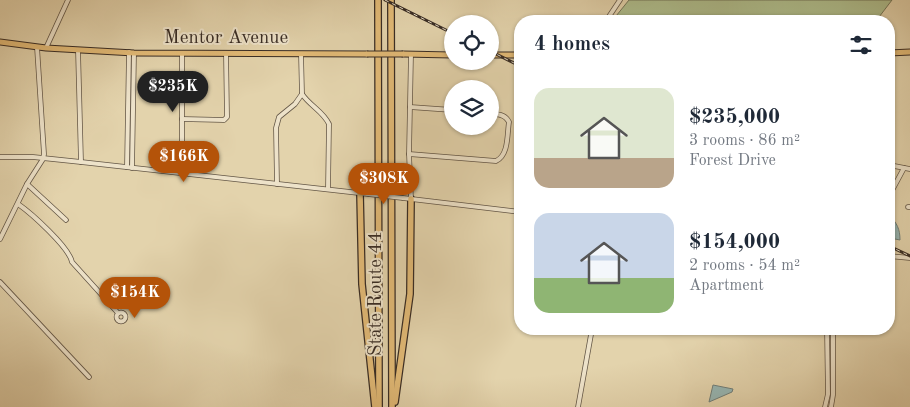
<!DOCTYPE html>
<meta charset="utf-8">
<style>
:root{--surface:#fff;--page:#f6f6f7;--text:#1f2937;--muted:#747a83;--accent:#b45309}
body{margin:0;font-family:"Old Standard TT",serif;background:var(--page);color:var(--text);height:100vh;display:flex;flex-direction:column;font-size:19px;white-space:nowrap}
*{box-sizing:border-box;margin:0}
p{font-size:16px;color:var(--muted)}
.icon{flex:none;width:28px;height:28px;fill:none;stroke:currentColor;stroke-width:2;stroke-linecap:round;stroke-linejoin:round}
.map{position:relative;flex:1;overflow:hidden}
.drawer{position:absolute;left:514px;top:15px;width:381px;height:320px;display:flex;flex-direction:column;background:var(--surface);border-radius:20px;box-shadow:0 1px 4px #0004}
.drawer>*{flex:none}
.buttons{position:absolute;left:444px;top:15px;display:grid;gap:10px}
.buttons a{display:grid;place-items:center;width:55px;height:55px;border-radius:50%;background:var(--surface);box-shadow:0 1px 4px #0004;font-size:25px}
.price{position:absolute;translate:-50% -42px;padding:0 11px;border-radius:18px;background:var(--accent);color:#fff;font-size:16px;line-height:32px;filter:drop-shadow(0 1px 2px #0008)}
.price::after{content:'';position:absolute;left:50%;top:30px;width:15px;height:11px;margin-left:-8px;background:inherit;clip-path:polygon(0 0,100% 0,50% 100%)}
.price.active{background:#222;color:#fff}
ul{padding:0;list-style:none}
li{display:flex;align-items:center;gap:15px;height:125px;padding:0 20px}
li span{display:grid;place-items:center;flex:none;width:140px;height:100px;border-radius:15px;color:#555}
li>.icon{margin-inline-start:auto}
span .icon{width:60px;height:60px;fill:#fffc;stroke-width:1}
li b{font-size:21px}
h2{display:flex;justify-content:space-between;align-items:center;height:60px;padding:0 20px;font-size:21px}
.map>svg:first-child{display:block}
.green{fill:#aebe8e;stroke:#737559}
.water{fill:#97b6b3;stroke:#717f7a}
.lines{fill:none;stroke-linecap:round;stroke-linejoin:round}
.minor-casing{stroke:#635646;stroke-width:5.5}
.major-casing{stroke:#382c24;stroke-width:7}
.highway-casing{stroke:#382c24;stroke-width:8}
.minor{stroke:#ede2c9;stroke-width:4}
.major{stroke:#e2ba76;stroke-width:5}
.highway{stroke:#e2ba76;stroke-width:5.5}
.rail-casing{stroke:#382c24;stroke-width:3}
.rail{stroke:#ede2c9;stroke-width:1;stroke-dasharray:4;stroke-linecap:butt}
.minor-bridge-casing{stroke:#635646;stroke-width:5.5;stroke-linecap:butt}
.major-bridge-casing{stroke:#382c24;stroke-width:7;stroke-linecap:butt}
.minor-bridge{stroke:#ede2c9;stroke-width:4}
.major-bridge{stroke:#e2ba76;stroke-width:5}
.labels{text-anchor:middle;dominant-baseline:central;stroke-width:4;stroke-linejoin:round;paint-order:stroke}
.street-label{font-size:19px;fill:#382c24;stroke:#ede2c9}
</style>
<div class="map">
<svg width="910" height="407" viewBox="0 0 910 407">
<rect width="100%" height="100%" fill="#e3d3ac"/>
<filter id="stains"><feTurbulence type="fractalNoise" baseFrequency=".004" numOctaves="4"/><feColorMatrix values="0 0 0 0 .2 0 0 0 0 .09 0 0 0 0 .02 0 0 0 .5 -.17"/></filter>
<radialGradient id="worn" r=".72"><stop offset=".6" stop-color="#630" stop-opacity="0"/><stop offset="1" stop-color="#630" stop-opacity=".3"/></radialGradient>
<path class="green" d="M629,0H892L876,21H612Z"/>
<g class="water">
<path d="M889,215C897,223 900,229 900,240L895,239L889,235Z"/>
<path d="M713,385L733,389L732,392L709,402Z"/>
</g>
<g class="lines">
<g class="minor-casing">
<g id="minor">
<path d="M606,21L620,0"/>
<path d="M46,48L68,0"/>
<path d="M78,50L81,162"/>
<path d="M302,94C310,106 323,111 329,124L328,189"/>
<path d="M410,107L452,110"/>
<path d="M182,119L224,120L227,117L226,53"/>
<path d="M409,154L496,161C509,155 507,134 509,122C505,114 497,114 490,114"/>
<path d="M0,157H33L81,162L368,194"/>
<path d="M889,165L910,169"/>
<path d="M127,167L129,52"/>
<path d="M132,168L134,53"/>
<path d="M182,174V53"/>
<path d="M27,184L66,220"/>
<path d="M277,184L276,128L279,117L295,104L302,94L301,54"/>
<path d="M889,196L904,168"/>
<path d="M403,198L520,212"/>
<path d="M411,199L409,154L411,54"/>
<path d="M18,204C31,213 69,247 72,262L118,313"/>
<path d="M908,207H910"/>
<path d="M0,239L27,184L43,159L44,154L37,47"/>
<path d="M889,256L910,258"/>
<path d="M0,282L89,377"/>
<circle cx="121" cy="317" r="4.5"/>
<path d="M578,407L592,329"/>
<path d="M825,407L828,394L827,329"/>
<path d="M831,407L833,395V329"/>
</g>
</g>
<g class="major-casing">
<g id="major">
<path d="M0,42L46,48L134,53L367,54"/>
<path d="M889,53L910,52"/>
<path d="M403,54L452,55"/>
<path d="M490,55H520"/>
</g>
</g>
<g class="highway-casing">
<g id="highway">
<path d="M378,0L379,407"/>
<path d="M391,0L392,407"/>
<path d="M360,193L362,284L375,407"/>
<path d="M395,402L410,294L411,199"/>
</g>
</g>
<use href="#minor" class="minor"/>
<use href="#major" class="major"/>
<use href="#highway" class="highway"/>
<g class="rail-casing">
<g id="rail">
<path d="M385,0L452,33"/>
<path d="M490,51L520,66"/>
<path d="M889,246L910,256"/>
</g>
</g>
<use href="#rail" class="rail"/>
<g class="minor-bridge-casing">
<path id="minor-bridge" d="M368,194L403,198"/>
</g>
<g class="major-bridge-casing">
<path id="major-bridge" d="M367,54H403"/>
</g>
<use href="#minor-bridge" class="minor-bridge"/>
<use href="#major-bridge" class="major-bridge"/>
</g>
<g class="labels">
<g class="street-label">
<text x="226" y="38">Mentor Avenue</text>
<text transform="translate(376 294) rotate(-90)">State Route 44</text>
</g>
</g>
<rect width="100%" height="100%" filter="url(#stains)"/>
<rect width="100%" height="100%" fill="url(#worn)"/>
</svg>
<div class="buttons">
<a><svg class="icon" aria-label="locate" viewBox="0 0 24 24"><circle cx="12" cy="12" r="6"/><path d="M12 2v4M12 18v4M2 12h4M18 12h4"/></svg></a>
<a><svg class="icon" aria-label="layers" viewBox="0 0 24 24"><path d="M12 4l9 5-9 5-9-5zM3 14l9 5 9-5"/></svg></a>
</div>
<b class="price active" style="left:173px;top:113px">$235K</b>
<b class="price" style="left:184px;top:183px">$166K</b>
<b class="price" style="left:384px;top:205px">$308K</b>
<b class="price" style="left:135px;top:319px">$154K</b>
<section class="drawer">
<h2>4 homes<svg class="icon" aria-label="filters" viewBox="0 0 24 24"><path d="M4 7h16M4 17h16"/><circle cx="9" cy="7" r="2"/><circle cx="15" cy="17" r="2"/></svg></h2>
<ul>
<li><span style="background:linear-gradient(#dfe7d0 70%,#b9a48a 0)"><svg class="icon" aria-label="home" viewBox="0 0 24 24"><path d="M3 11l9-7 9 7M6 9v11h12V9"/></svg></span><div><b>$235,000</b><p>3 rooms · 86 m²</p><p>Forest Drive</p></div></li>
<li><span style="background:linear-gradient(#c9d6e8 65%,#8fb573 0)"><svg class="icon" aria-label="home" viewBox="0 0 24 24"><path d="M3 11l9-7 9 7M6 9v11h12V9"/></svg></span><div><b>$154,000</b><p>2 rooms · 54 m²</p><p>Apartment</p></div></li>
</ul>
</section>
</div>
